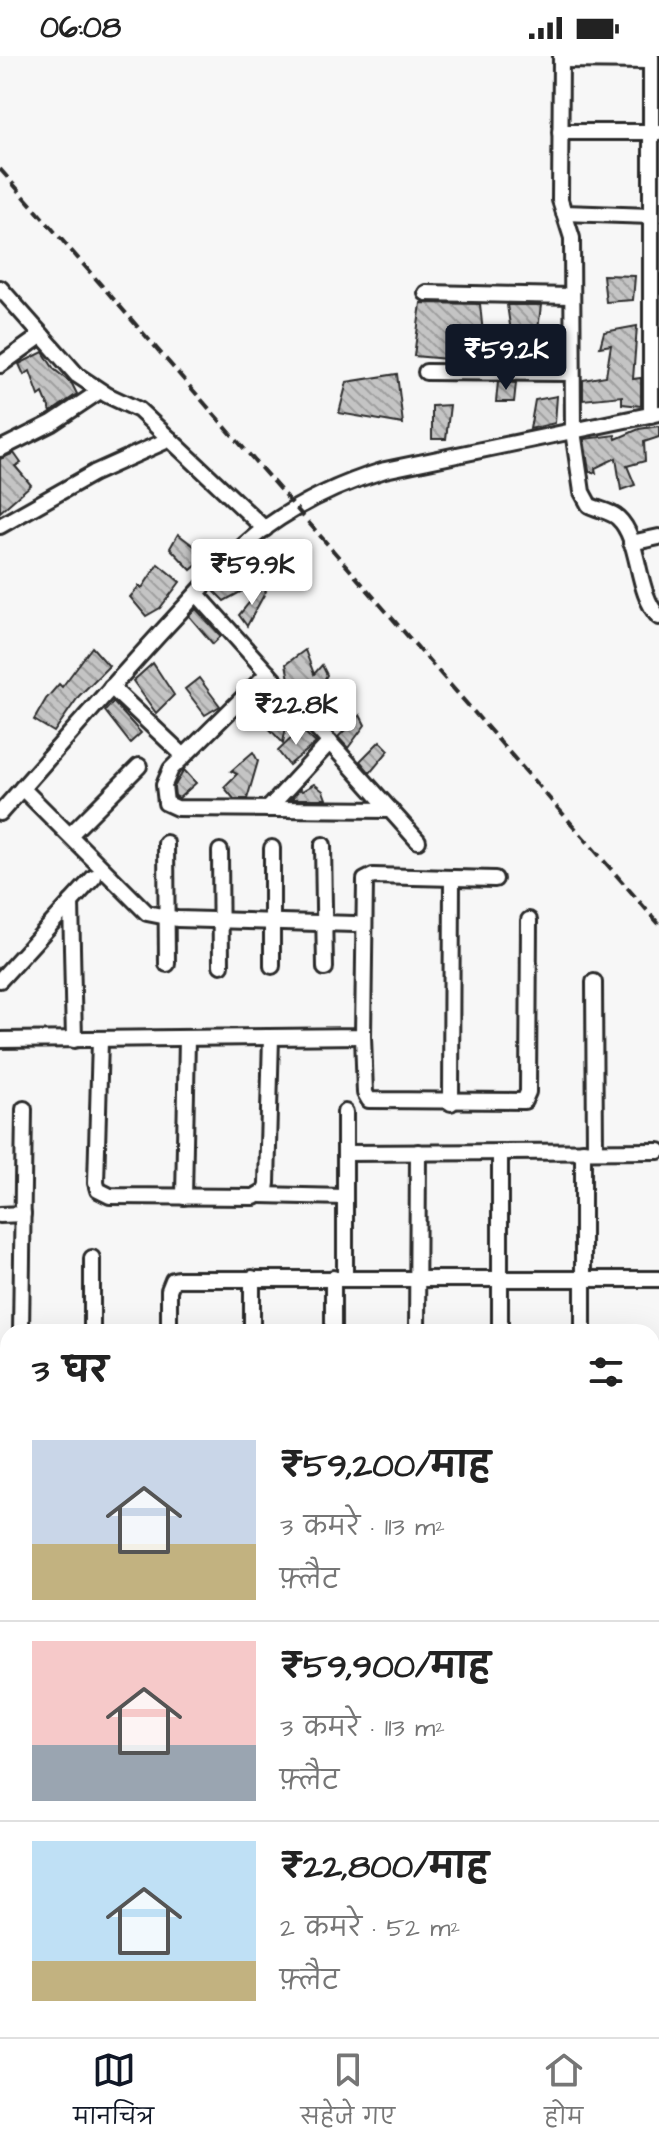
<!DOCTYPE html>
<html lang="hi">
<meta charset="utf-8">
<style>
:root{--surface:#fff;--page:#f6f6f6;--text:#222;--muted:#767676;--line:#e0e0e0;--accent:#111827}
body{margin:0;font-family:"Architects Daughter","Playpen Sans Deva",sans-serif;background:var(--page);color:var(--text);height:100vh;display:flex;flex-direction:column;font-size:30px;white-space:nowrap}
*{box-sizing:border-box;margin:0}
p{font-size:26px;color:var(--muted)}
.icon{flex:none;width:44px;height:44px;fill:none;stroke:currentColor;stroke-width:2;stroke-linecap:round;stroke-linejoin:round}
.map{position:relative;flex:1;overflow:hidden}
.panel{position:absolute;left:0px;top:1268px;width:660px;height:714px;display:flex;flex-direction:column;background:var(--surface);border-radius:24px 24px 0 0;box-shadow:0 8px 32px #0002}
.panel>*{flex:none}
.price{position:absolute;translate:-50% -68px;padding:0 18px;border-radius:8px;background:#fff;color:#222;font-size:26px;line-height:52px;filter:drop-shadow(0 2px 4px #0008)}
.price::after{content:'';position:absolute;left:50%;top:48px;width:24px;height:18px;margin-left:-12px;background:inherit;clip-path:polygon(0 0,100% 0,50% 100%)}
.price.current{background:var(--accent);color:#fff}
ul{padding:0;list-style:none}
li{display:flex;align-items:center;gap:24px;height:200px;padding:0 32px}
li+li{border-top:2px solid var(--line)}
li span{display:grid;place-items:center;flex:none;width:224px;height:160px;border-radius:0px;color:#555}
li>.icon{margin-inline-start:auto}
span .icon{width:96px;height:96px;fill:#fffc;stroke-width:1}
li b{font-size:34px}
h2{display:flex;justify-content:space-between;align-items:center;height:96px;padding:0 32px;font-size:34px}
.status{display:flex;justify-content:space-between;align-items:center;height:56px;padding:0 40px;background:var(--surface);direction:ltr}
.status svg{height:22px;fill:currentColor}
.tabs{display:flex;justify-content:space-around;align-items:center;height:112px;border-top:2px solid var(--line);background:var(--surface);font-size:22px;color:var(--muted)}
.tabs a{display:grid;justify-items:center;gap:4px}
.tabs .current{color:var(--accent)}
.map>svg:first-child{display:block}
.building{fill:url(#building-back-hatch);stroke:#2b2b2b;stroke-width:2}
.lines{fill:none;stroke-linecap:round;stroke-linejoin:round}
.minor-casing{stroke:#2b2b2b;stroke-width:20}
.minor{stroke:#fff;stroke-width:14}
.rail{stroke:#2b2b2b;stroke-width:4;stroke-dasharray:12 6;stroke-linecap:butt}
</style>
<div class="status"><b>06:08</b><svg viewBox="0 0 49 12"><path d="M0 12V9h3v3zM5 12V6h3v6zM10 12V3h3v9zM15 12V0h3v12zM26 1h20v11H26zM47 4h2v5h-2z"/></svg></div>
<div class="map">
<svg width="659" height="1981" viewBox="0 0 659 1981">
<defs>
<pattern id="building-back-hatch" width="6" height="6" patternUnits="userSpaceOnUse" patternTransform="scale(2)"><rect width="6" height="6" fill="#c4c4c4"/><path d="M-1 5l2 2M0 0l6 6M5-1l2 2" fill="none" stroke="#9f9f9f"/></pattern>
</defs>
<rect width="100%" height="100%" fill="#f7f7f7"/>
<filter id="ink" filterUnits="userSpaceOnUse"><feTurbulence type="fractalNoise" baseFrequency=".0125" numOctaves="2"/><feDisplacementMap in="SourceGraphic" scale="16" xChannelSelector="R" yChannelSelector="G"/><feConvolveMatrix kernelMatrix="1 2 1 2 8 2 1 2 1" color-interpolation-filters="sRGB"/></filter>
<g filter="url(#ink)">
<g class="building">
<path d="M603,219L635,220L633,244L606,246Z"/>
<path d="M421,247L480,248L483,278L481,306L414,300Z"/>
<path d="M507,249H541L538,274L521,271L523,307H507L510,269Z"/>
<path d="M637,270L633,323L641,322V350L622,348V340L583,344V324L606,320L611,289L600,291L604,276Z"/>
<path d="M546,280L562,284L558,307H541Z"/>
<path d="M43,296L54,313L72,328L77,338L51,356L43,337L39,340L30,315L24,319L19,308Z"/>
<path d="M397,318L403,368L339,357L347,326Z"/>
<path d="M498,326L516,327L514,346H496Z"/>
<path d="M557,340L555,367L530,373L535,344Z"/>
<path d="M450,349L446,383H432V350Z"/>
<path d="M659,370V381L644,386L645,405L627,410L635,429L621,434L616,402L595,412L596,417L589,415L584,383L615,379L616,383L639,373Z"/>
<path d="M14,397L21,407L15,410L31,429L0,456V403Z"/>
<path d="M178,478L207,500L191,514L170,492Z"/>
<path d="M158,508L180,526L160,552L146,560L130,541L139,530L142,532Z"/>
<path d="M232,518L246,533L224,545L214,535Z"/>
<path d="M261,532L266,535L247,570L239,559Z"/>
<path d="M196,553L221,580L213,588L189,560Z"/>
<path d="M92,591L109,610L79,640L54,676L34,664L46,643L59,628L62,631Z"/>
<path d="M305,594L314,618L322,609L327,619L310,648L289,623L286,608Z"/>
<path d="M153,607L174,639L156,657L133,625Z"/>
<path d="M199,622L220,650L205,659L185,633Z"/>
<path d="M275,641L289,655L283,687L258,661Z"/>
<path d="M113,646L141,677L130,687L105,655Z"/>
<path d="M360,659L365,669L348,692L338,681Z"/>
<path d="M301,673L316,687L289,709L278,695Z"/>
<path d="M380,685L389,694L370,717L360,705Z"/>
<path d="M253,696L258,705L247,743H234L224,731L237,718L231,715Z"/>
<path d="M184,714L196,727L179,742L175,740L174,731Z"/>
<path d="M314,728L323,735L326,743H291L300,733L302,735Z"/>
</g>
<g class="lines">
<g class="minor-casing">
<g id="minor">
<path d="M561,0L560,144L572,182L573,375L582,436L589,449C598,454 611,455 618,462C641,483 635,536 659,561"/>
<path d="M561,4L651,5"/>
<path d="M560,76H659"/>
<path d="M564,157L651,160"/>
<path d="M0,232L77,319L107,339L139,354L265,473"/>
<path d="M426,237L571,240"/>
<path d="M0,309L42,279"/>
<path d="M426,316L571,317"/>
<path d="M651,359V0"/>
<path d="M0,393L52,367L100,335"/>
<path d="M0,470L94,417L170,383"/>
<path d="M631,487L659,481"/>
<path d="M197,538L418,785"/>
<path d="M268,617L171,713L164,729L166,747L177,752L391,754"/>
<path d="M111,631L184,700"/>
<path d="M22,732L147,857L177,863L355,868"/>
<path d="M268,753L330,686"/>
<path d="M0,757C55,695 110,632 166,571C197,538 228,500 265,472C301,446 342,427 385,414L659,357"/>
<path d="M70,779L139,710"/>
<path d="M166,787L167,908"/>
<path d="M323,789L325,912"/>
<path d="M220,795L221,909"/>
<path d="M71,846L74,984"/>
<path d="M272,910V792"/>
<path d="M0,924L94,821"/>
<path d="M594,926L595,1095"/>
<path d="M363,980L365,1037L369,1044L524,1045L528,1036L529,864"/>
<path d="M0,984L363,980L365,824L373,820L495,823"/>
<path d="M100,984L96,1127L98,1134L110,1140L254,1141L266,1134L267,1127L271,981"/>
<path d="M451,1047L452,822"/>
<path d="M345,1056V1222"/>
<path d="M500,1096V1276"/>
<path d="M345,1097L659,1095"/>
<path d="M261,1139L345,1141"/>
<path d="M184,1141L187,982"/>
<path d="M0,1159L23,1158"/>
<path d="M92,1202V1276"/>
<path d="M21,1276L24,1053"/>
<path d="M169,1276V1234L173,1224L178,1223H659"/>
<path d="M252,1276V1222"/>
<path d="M333,1276V1222"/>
<path d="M417,1276L418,1096"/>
<path d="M583,1276V1095"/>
<path d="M652,1403L659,1404"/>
<path d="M0,1404L8,1411"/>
<path d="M0,1475L8,1481"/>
<path d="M0,1710H8"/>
<path d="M652,1914L659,1920"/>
<path d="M78,1977L106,1980L129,1976L143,1979L171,1980"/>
<path d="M256,1981V1974"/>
<path d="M336,1981V1974"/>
<path d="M407,1981V1974"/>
<path d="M459,1981V1974"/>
<path d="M526,1981V1974"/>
</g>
</g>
<use href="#minor" class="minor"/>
<path class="rail" d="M0,113L659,868"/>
</g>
</g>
</svg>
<b class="price current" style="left:506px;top:336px">₹59.2K</b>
<b class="price" style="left:252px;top:551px">₹59.9K</b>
<b class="price" style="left:296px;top:691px">₹22.8K</b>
<section class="panel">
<h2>3 घर<svg class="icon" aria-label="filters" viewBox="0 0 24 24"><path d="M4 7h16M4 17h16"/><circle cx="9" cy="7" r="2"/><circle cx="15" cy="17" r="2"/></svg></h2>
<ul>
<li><span style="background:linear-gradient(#c9d6e8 65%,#c2b280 0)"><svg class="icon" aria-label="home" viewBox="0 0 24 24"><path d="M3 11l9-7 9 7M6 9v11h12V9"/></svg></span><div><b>₹59,200/माह</b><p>3 कमरे · 113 m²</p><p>फ़्लैट</p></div></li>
<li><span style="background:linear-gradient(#f6c9c9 65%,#9aa5b1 0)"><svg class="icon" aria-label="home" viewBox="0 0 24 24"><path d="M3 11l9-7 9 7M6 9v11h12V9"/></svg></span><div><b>₹59,900/माह</b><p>3 कमरे · 113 m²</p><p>फ़्लैट</p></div></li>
<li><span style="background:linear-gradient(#bfe0f5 75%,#c2b280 0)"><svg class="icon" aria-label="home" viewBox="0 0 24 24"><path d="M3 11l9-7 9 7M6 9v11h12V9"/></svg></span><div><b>₹22,800/माह</b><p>2 कमरे · 52 m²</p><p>फ़्लैट</p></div></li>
</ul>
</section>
</div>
<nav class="tabs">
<a class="current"><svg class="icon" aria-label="map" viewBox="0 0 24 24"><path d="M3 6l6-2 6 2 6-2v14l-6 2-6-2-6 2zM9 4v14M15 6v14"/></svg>मानचित्र</a>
<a><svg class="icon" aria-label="saved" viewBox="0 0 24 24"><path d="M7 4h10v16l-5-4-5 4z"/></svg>सहेजे गए</a>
<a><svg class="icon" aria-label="home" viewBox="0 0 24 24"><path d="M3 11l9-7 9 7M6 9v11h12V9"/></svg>होम</a>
</nav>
